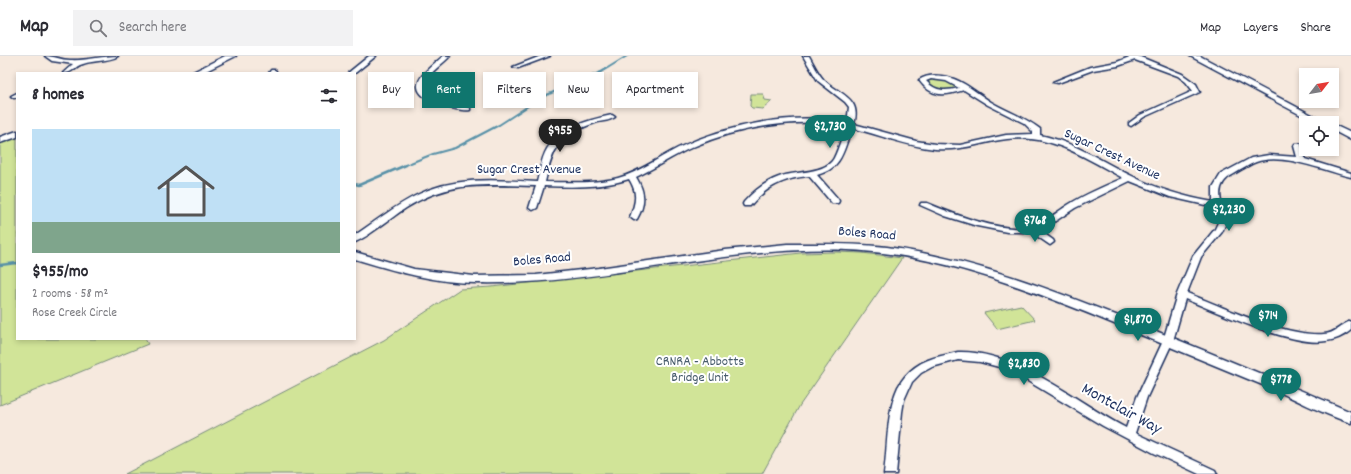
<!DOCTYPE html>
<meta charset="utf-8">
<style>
:root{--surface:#fff;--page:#f2f2f3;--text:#2b2b33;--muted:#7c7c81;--line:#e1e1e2;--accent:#0f766e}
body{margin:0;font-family:Dekko,sans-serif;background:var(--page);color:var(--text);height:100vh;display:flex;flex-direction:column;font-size:15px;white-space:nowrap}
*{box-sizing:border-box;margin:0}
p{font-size:13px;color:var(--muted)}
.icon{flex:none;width:22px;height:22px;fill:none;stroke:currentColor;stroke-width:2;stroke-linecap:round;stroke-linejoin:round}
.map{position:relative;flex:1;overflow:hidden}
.side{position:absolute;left:16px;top:16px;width:340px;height:268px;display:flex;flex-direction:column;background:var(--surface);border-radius:0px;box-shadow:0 2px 6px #0003}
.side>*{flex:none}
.top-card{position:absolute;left:368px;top:16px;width:380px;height:36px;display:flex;gap:8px}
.needle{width:26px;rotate:59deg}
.fabs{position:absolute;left:1299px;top:12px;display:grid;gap:8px}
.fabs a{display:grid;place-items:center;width:40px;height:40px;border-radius:0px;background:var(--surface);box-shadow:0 2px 6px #0003;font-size:20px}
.price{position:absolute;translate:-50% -34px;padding:0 9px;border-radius:14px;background:var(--accent);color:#fff;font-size:13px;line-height:26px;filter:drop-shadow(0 1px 2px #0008)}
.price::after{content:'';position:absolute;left:50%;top:24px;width:12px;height:9px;margin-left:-6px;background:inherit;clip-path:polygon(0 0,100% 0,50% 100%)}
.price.current{background:#222;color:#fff}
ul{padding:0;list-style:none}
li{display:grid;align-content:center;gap:8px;height:212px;padding:0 16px}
li span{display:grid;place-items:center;height:124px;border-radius:0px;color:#555}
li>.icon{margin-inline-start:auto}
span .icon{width:72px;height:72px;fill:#fffc;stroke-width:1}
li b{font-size:17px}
h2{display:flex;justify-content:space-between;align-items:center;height:48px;padding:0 16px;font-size:17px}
.pill{padding:0 14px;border-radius:0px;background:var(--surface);box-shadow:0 2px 6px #0003;font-size:14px;line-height:36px}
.pill.current{background:var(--accent);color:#fff}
header{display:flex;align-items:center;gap:24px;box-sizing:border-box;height:56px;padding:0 20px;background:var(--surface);border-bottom:1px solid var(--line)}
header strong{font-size:19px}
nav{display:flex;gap:22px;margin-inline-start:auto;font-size:14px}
.search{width:280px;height:36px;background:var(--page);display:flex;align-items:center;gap:10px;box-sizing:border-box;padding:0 14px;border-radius:0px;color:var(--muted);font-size:15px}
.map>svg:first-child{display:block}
.green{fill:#d1e498;stroke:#768a7b}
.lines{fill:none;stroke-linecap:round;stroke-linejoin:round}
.stream-far1{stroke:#5891a8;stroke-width:2}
.stream{stroke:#5891a8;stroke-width:2.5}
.minor-casing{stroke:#1b2f5e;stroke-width:3}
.tertiary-casing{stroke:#1b2f5e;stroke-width:3}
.secondary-casing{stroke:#1b2f5e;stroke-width:3}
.minor{fill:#fff;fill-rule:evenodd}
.tertiary{fill:#fff;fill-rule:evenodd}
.secondary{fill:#fff;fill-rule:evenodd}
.labels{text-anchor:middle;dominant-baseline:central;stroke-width:4;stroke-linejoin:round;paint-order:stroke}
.street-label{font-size:14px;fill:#1b2f5e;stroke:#fff}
.park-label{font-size:14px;fill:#485c6c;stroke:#fff}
.near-street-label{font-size:17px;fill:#1b2f5e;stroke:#fff}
</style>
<header>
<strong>Map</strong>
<div class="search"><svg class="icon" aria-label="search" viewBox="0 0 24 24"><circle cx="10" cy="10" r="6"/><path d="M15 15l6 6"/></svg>Search here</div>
<nav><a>Map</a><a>Layers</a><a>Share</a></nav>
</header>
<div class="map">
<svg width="1351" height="418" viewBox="0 0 1351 418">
<rect width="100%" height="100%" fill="#f6e9de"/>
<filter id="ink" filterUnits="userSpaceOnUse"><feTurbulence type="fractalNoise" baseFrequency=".025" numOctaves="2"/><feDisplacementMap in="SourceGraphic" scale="8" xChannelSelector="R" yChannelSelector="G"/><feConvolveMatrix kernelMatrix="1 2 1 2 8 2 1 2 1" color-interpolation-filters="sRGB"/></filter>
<g filter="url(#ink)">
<g class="green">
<path d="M928,22L946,24L958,29L957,32C942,38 937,36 925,25Z"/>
<path d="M751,38H763L765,44L772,45L763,53L752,52L750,50Z"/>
<path d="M17,79V283H145L148,288L0,349V85Z"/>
<path d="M836,196L862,197L902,202L800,349L762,418H125L384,284L460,233L491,231L801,197Z"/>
<path d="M1021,249L1035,264L997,273L984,257Z"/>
</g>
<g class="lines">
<path class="stream-far1" d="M403,110L433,98L455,92L499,69L542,41L601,16L627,0"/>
<g class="stream">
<path d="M355,128L359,129L406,109"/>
<path d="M0,209L17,207"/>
</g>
<g class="minor-casing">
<g id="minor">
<path d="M45,0C54,0 61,4 70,4C86,5 102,0 118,0C108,6 94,4 83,8C74,10 74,17 63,17L73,8L52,5Z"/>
<path d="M369,0H376L355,17H348Z"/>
<path d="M443,0H450C443,8 431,15 426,25C418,44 458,49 470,52V54C459,56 419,46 418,31C417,19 436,7 443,0Z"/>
<path d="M541,0H550L518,12L513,11Z"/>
<path d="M803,0H809C813,7 818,18 824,24C840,39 862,42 854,68L916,85L935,88L960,89L1006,79L1033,78V76L1024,67L988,49L964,34C944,40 932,42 919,24C927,18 939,19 948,21C964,25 978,38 991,46C1008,56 1025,61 1040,73V79C1074,86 1101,105 1132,120C1157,133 1185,141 1213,146V131L1221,118L1251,102L1269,99L1297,101L1294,90L1295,88H1301L1305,103L1351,117V121C1325,115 1282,96 1256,106C1248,109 1241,114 1234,118C1214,128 1219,146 1228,162L1222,176L1201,201L1187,237C1223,251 1286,281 1324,278C1335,278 1341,268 1351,265V274C1344,280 1335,284 1326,285C1292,291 1218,256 1185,243L1173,285L1147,341L1135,377L1215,414L1217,418H1199L1154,397L1103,370L1021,321L999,311L980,306L958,304L932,311L921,317L912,326L904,344L902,356L896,418H884C888,390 886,357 898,331C907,314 922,304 941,300C946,299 953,297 958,296C1017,294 1076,346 1126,372L1137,341L1163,285L1177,238L1193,200L1215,173L1220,162L1214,151L1170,141L1130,125L1075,152L1051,168L1039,174L1053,184L1054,186L1050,189L1031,176H1007L977,170L945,160L920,149L921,147H927C953,158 1006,179 1034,170C1047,165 1057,156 1068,149C1085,138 1105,130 1123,122C1085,102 1052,78 1007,83C981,86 964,95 935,93C907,90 880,79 852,72C843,94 843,112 817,119L838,143L839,145L838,147H832L809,120C784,122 766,131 750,150H744L743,148L744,146C754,135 765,126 779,121C794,115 821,118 832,105C837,99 842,79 846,71C799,60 736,72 693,91C673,100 655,112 636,121C645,136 646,147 637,163L634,164L630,161C636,146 638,137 629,123C602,132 572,131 544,130L537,152L533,154L529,152L536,130C486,129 450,124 406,152C393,160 367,182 355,186V179C376,165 396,149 419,138C456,120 497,124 537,126C540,115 541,103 547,93C560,71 589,64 612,59L615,61C610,65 601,65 595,67C559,79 553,91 545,126C569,126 594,128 618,122C640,116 658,102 678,92C725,69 795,55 847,67L849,51L845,46L818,25ZM931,23L946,25L959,32C946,35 936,36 926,25Z"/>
<path d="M1132,0H1138L1182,18L1196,28L1200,36L1144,61L1131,70L1129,69V67L1140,59L1193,35L1186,26L1178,20L1135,4L1118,10L1093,14L1058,27L1053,26L1090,11L1117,6Z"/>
<path d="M271,14H275L276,15L275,17H269Z"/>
<path d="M17,37V41L14,42L11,40Z"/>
</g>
</g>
<g class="tertiary-casing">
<g id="tertiary">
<path d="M1190,0H1200L1327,67H1316Z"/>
<path d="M1332,68L1351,77V84L1332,74Z"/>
<path d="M787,188C821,188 854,187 887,191C974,203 1055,235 1136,267C1208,296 1280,325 1351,356V367C1322,358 1294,342 1265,330C1214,309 1163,288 1112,267C1028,233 940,198 848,194C723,189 601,230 476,227C434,227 395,215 355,203V196L414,213L474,220L536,219L599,212L725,194Z"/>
</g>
</g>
<g class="secondary-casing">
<g id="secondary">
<path d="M225,0H236L202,17H191Z"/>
<path d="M17,75V81L0,87V81Z"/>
</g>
</g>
<use href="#minor" class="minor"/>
<use href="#tertiary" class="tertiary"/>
<use href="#secondary" class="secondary"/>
</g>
</g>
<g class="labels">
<g class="street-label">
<text transform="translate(1112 99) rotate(25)">Sugar Crest Avenue</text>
<text x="529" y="114">Sugar Crest Avenue</text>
<text transform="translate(867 178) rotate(5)">Boles Road</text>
<text transform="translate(542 204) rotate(-5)">Boles Road</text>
</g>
<g class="park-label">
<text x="700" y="306">CRNRA - Abbotts<tspan x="700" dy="16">Bridge Unit</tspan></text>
</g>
<g class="near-street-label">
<text transform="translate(1121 354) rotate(29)">Montclair Way</text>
</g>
</g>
</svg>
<div class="fabs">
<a><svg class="needle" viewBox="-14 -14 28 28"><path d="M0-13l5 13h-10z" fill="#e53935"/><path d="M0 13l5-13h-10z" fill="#7c7c81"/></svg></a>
<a><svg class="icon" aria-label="locate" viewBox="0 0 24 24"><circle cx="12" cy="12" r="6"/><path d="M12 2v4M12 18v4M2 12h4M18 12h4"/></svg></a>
</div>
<b class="price" style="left:830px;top:93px">$2,730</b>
<b class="price current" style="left:560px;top:97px">$955</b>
<b class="price" style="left:1229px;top:176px">$2,230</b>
<b class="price" style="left:1035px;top:187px">$768</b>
<b class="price" style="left:1268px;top:282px">$714</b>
<b class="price" style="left:1138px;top:286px">$1,870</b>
<b class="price" style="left:1024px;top:330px">$2,830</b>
<b class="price" style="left:1281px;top:346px">$778</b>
<div class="top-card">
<a class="pill">Buy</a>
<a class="pill current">Rent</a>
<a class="pill">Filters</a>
<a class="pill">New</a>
<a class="pill">Apartment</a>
</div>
<section class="side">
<h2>8 homes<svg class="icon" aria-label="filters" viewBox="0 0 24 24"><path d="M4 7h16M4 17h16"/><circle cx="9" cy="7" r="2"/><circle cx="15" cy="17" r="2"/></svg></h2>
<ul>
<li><span style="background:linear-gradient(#bfe0f5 75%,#7fa58c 0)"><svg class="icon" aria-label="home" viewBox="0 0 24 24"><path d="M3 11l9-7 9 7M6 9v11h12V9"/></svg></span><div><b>$955/mo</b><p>2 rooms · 58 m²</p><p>Rose Creek Circle</p></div></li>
</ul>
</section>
</div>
